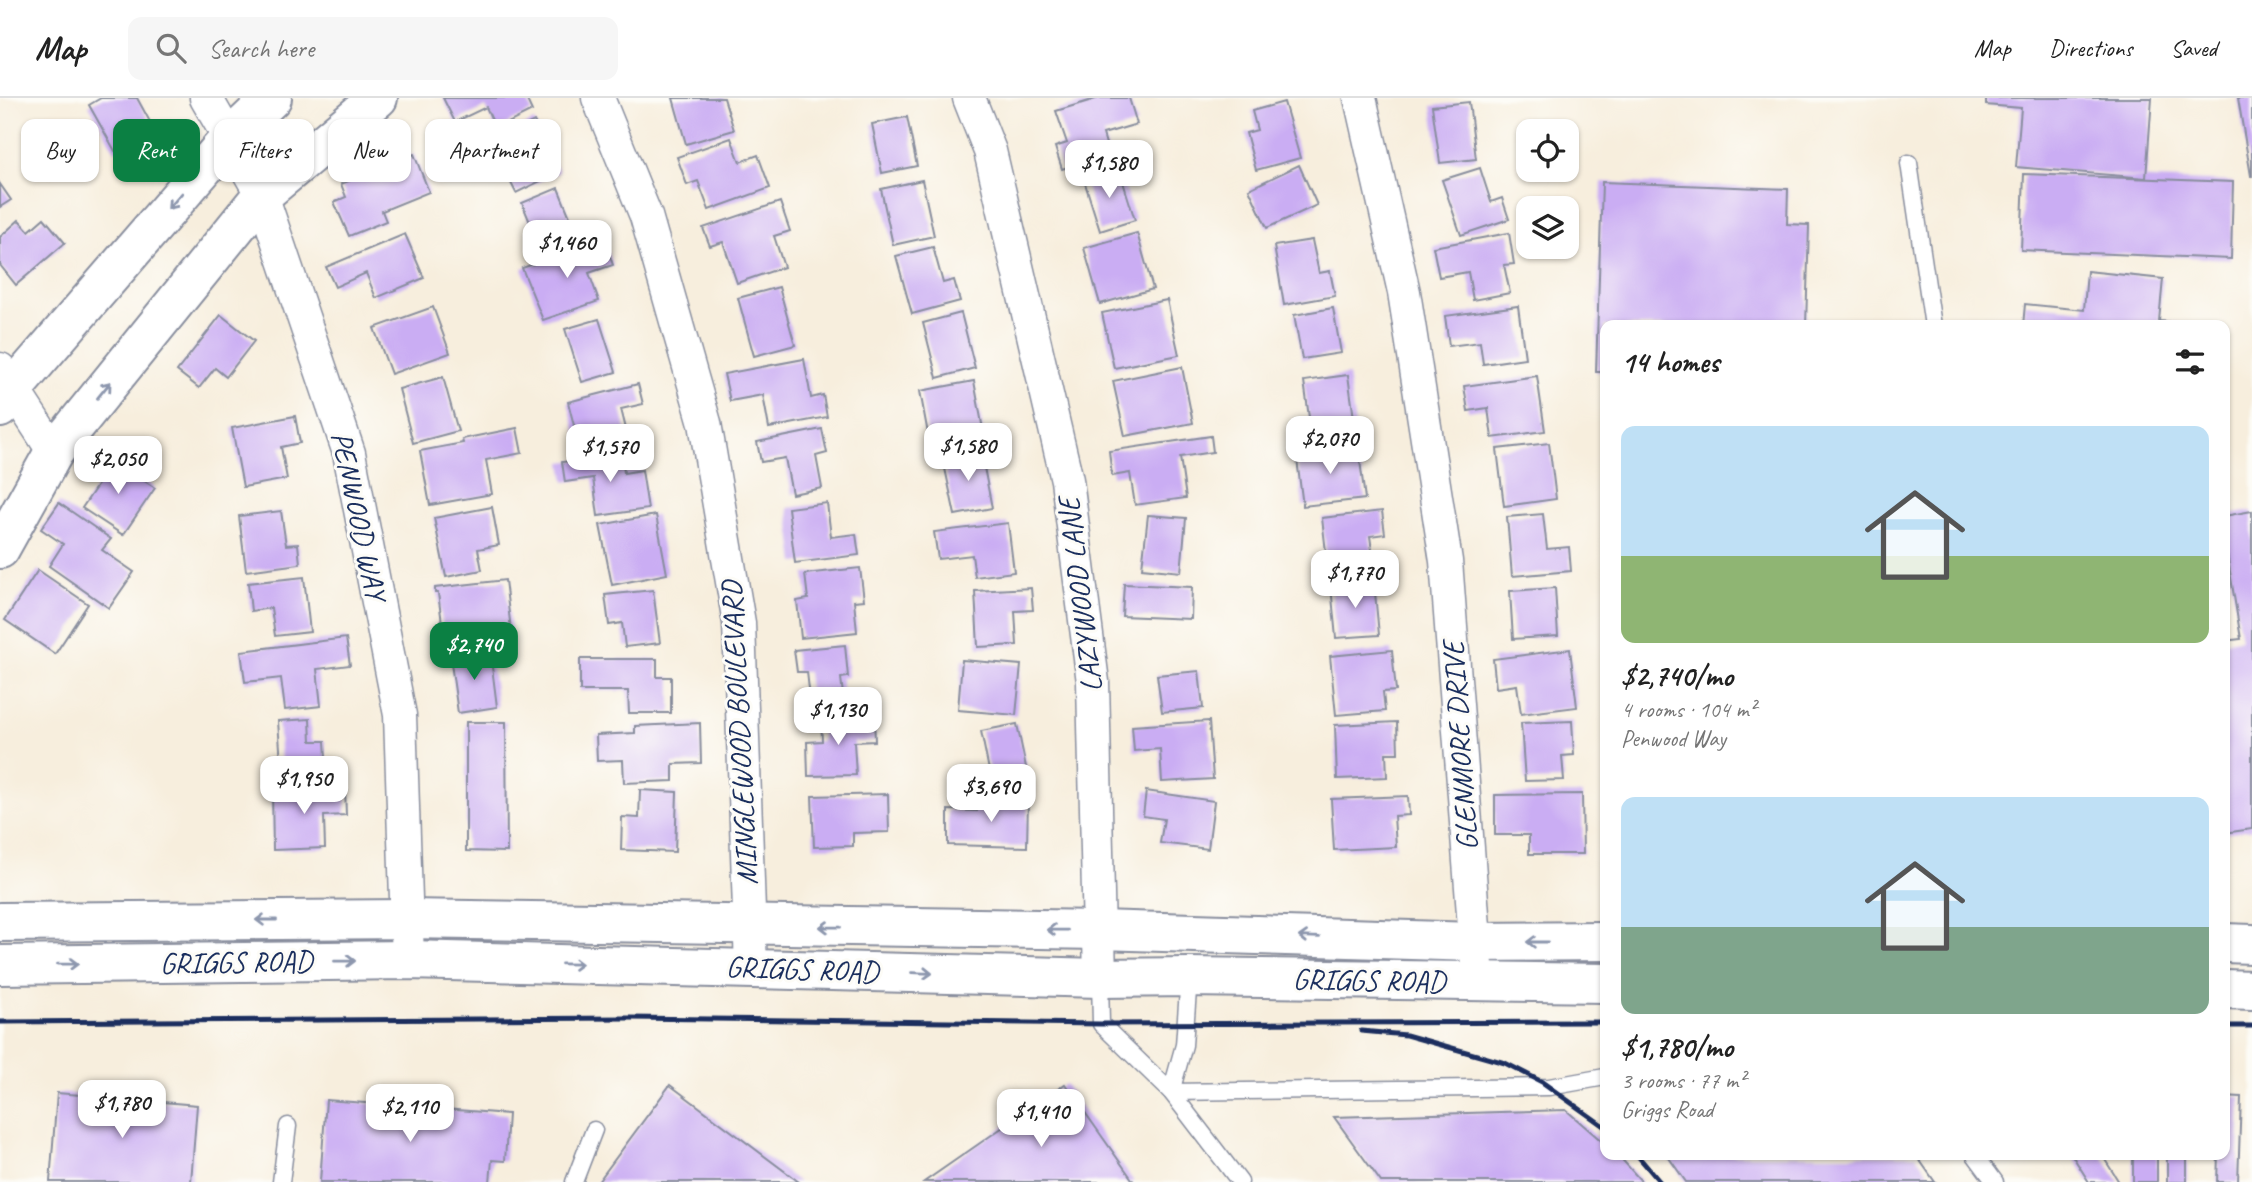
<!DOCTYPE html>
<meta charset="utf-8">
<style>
:root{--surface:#fff;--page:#f6f6f6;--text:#222;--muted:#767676;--line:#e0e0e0;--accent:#0b8043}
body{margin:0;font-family:Caveat,sans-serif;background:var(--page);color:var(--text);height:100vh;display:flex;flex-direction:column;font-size:26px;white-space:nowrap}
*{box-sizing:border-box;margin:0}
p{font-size:23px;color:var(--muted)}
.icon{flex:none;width:38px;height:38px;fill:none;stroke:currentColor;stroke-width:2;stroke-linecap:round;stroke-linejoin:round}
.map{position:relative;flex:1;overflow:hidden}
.details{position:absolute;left:1600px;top:222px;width:630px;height:840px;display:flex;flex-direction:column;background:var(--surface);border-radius:14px;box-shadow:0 2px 5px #0004}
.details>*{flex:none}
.top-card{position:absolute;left:21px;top:21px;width:665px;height:63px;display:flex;gap:14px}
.buttons{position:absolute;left:1516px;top:21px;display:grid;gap:14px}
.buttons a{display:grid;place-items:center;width:63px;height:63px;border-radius:14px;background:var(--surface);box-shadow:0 2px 5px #0004;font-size:35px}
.price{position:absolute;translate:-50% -60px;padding:0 16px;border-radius:14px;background:#fff;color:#222;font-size:23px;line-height:46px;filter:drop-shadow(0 2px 4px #0008)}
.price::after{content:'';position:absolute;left:50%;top:42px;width:21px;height:16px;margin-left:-10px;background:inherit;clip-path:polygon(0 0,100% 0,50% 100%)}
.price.on{background:var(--accent);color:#fff}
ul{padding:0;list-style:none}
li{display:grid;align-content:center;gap:14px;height:371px;padding:0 21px}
li span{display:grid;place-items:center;height:217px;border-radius:14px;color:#555}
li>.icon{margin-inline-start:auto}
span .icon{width:126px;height:126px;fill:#fffc;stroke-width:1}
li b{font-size:30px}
h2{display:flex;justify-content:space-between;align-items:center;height:84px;padding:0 21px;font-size:30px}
.chip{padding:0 24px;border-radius:14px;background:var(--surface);box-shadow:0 2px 5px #0004;font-size:24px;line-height:63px}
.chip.on{background:var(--accent);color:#fff}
header{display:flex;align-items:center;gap:42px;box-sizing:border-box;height:98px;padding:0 35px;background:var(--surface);border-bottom:2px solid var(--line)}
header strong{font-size:33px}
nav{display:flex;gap:38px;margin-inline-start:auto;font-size:24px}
.search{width:490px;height:63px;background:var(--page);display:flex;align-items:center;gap:18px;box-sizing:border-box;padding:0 24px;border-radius:14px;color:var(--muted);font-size:26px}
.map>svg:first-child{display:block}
.building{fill:#caadf3}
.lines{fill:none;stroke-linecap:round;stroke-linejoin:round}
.lane-casing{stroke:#898e9e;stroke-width:19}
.street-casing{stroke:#898e9e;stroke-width:35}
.secondary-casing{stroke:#898e9e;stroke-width:42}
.lane{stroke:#fff;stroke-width:16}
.street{stroke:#fff;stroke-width:32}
.secondary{stroke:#fff;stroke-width:38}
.rail{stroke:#1b2f5e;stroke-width:5}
.oneway{stroke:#8d97ae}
.labels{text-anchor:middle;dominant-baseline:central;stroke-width:6;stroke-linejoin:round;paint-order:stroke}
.street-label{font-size:30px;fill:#1b2f5e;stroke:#fdfcf7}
</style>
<header>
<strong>Map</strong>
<div class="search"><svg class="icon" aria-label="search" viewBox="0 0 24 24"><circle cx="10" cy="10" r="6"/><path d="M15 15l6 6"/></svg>Search here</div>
<nav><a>Map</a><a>Directions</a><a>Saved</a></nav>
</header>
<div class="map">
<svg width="2252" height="1084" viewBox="0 0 2252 1084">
<rect width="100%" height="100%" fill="#fdfcf7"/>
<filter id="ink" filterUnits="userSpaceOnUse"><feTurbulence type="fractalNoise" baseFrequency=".0143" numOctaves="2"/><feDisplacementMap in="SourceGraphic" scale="14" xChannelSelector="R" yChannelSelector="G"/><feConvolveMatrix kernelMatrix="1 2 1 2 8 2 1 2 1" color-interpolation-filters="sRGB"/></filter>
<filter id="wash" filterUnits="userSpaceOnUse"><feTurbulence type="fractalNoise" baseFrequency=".00686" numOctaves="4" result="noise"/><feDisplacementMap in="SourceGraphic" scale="28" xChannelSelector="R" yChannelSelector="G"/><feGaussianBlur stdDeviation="1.57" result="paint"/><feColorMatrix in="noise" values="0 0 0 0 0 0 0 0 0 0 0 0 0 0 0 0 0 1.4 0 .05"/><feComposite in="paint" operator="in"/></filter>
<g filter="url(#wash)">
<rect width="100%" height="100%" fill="#f7eedd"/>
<g id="blocks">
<g class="building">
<path d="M101,0H137L154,31L115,53L89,7Z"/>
<path d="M443,0H526L532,13L496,31L486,9L455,24Z"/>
<path d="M673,0H724L734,32L686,46Z"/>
<path d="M1099,0H1129L1137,26L1103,36L1109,56L1062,71L1055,49L1067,45L1056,13Z"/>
<path d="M1986,0H2152L2146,80L2016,69L2021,10L1986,7Z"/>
<path d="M2238,0H2252V78H2251Z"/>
<path d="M1284,4L1300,60L1256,72L1246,35L1257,32L1252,13Z"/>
<path d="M1469,4L1476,61L1440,65L1432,8Z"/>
<path d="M907,19L917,68L882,75L872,26Z"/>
<path d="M534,23L559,74L516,95L491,45Z"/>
<path d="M731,40L740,64L758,57L770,90L709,112L698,83L687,87L677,59Z"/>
<path d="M414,56L429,94L382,113L386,123L349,138L334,104L346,99L341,86Z"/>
<path d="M1299,67L1317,107L1267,130L1249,91Z"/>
<path d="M1480,70L1491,104L1502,100L1509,121L1461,137L1442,82Z"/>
<path d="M1119,71L1135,122L1100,133L1084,82Z"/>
<path d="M2024,76L2233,84L2231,161L2021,152Z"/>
<path d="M922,82L934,138L893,147L881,91Z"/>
<path d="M1602,84L1788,91L1787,126L1809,127L1806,228H1605V274H1596Z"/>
<path d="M0,86L11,102L0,109Z"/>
<path d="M558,90L579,141L543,156L522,105Z"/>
<path d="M780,104L790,133L774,138L784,169L737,185L723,144L710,148L703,130Z"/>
<path d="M44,120L65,145L16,187L0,167V139L19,122L29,133Z"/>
<path d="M1137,135L1153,191L1100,206L1084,150Z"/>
<path d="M1509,135L1514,166L1504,167L1510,195L1473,202L1468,174L1439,179L1433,149Z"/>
<path d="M405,136L424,180L376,200L366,175L335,189L326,169Z"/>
<path d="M604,142L613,167L589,175L599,203L543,222L522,170Z"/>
<path d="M1312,142L1319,175L1330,173L1335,198L1284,207L1274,148Z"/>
<path d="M933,149L943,185L954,182L960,203L912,216L896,158Z"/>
<path d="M2087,173L2163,181L2159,223L2192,226V228H2023L2025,206L2084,212Z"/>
<path d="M779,189L795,247L754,258L738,200Z"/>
<path d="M1167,202L1179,257L1114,270L1102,215Z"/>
<path d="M1518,208L1525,260L1483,266L1480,244L1449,248L1445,218Z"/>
<path d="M433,209L450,255L391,276L374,230Z"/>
<path d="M1333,210L1341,255L1302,261L1294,217Z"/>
<path d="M961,215L975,270L937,280L923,225Z"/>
<path d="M221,217L254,243L226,279L215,270L199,290L177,273Z"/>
<path d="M599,221L616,274L582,284L565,231Z"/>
<path d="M804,261L811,300L823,297L827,319L769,330L763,297L730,303L724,276Z"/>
<path d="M1182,269L1193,325L1125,338L1113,283Z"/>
<path d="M1348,277L1356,335L1312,341L1304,283Z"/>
<path d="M1537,278L1545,333L1492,340L1488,310L1468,313L1464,288Z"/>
<path d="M443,279L458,333L413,345L399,291Z"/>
<path d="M974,283L985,342L931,352L920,293Z"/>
<path d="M638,286L643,306L621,311L629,343L581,355L568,304Z"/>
<path d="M295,318L300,345L281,349L287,381L243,389L232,330Z"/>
<path d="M517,330L522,355L486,362L492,396L430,407L420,353L463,345L462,341Z"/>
<path d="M822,331L827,355L816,358L822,390L792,396L785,360L761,364L757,344Z"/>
<path d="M1211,338L1213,354L1180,359L1186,400L1135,407L1130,375L1112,378L1109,353Z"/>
<path d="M1549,345L1556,401L1504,408L1497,351Z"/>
<path d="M1358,347L1365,401L1303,408L1296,354Z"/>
<path d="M981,354L992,410L955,417L943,361Z"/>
<path d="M104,356L155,390L123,437L82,410L105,376L95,370Z"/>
<path d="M622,356L624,375L642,372L648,411L598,418L593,380L565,384L562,364Z"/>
<path d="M59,405L111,441L102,452L134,474L109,510L49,468L63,446L41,431Z"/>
<path d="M827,405L831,439L856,436L859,457L795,465L788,410Z"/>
<path d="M492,409L499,447L478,451L482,472L446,479L434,420Z"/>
<path d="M281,413L286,447L298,446L300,466L246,473L239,418Z"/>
<path d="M1382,413L1385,436L1370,438L1374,466L1328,471L1322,420Z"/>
<path d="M2252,413V731L2224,735V543L2241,541L2224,437V418Z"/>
<path d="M1543,416L1547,451L1569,449L1571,473L1512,478L1507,419Z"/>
<path d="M656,417L667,476L612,487L600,427Z"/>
<path d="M1148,417L1186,420L1181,474L1142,470Z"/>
<path d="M1008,425L1014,474L975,479L972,457L938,461L934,434Z"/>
<path d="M860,470L864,502L854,503L857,534L801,540L797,503L808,501L805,476Z"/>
<path d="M38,472L88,506L55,556L5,522Z"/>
<path d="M304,479L310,534L275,538L271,510L251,513L248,485Z"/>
<path d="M505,482L511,532L444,540L438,495H435V490Z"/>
<path d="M1374,484L1379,537L1336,540L1331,488Z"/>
<path d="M1124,486L1192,489L1191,521L1122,518Z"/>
<path d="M1031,490L1033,512L1015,513L1017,547L978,549L975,493Z"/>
<path d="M1555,490L1558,538L1513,541L1510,493Z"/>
<path d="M653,492L660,545L625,549L622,525L609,527L605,497Z"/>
<path d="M346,540L350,567L317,571L321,608L285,612L281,580L245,584L241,553Z"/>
<path d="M845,547L848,579L841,580L844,605L811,609L807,574H797L794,552Z"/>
<path d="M1570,551L1577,609L1521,616L1517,587L1496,590L1493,561Z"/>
<path d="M1392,552L1396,593L1383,594L1385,613L1336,617L1330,558Z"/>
<path d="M490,553L497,609L458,615L450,558Z"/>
<path d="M580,561H657V579H671V615H629L628,593H580Z"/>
<path d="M962,562L1021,567L1016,617L958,612Z"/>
<path d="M1199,573L1203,610L1162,614L1157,577Z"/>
<path d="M874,620L875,643L854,644L856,677L808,678L807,644L822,643L821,622Z"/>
<path d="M310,621L311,643H325L327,677L282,679L278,623Z"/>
<path d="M1209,623L1213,681L1162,684L1160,651L1134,653L1132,628Z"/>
<path d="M1572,623L1574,657L1562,658L1564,682L1525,683L1521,625Z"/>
<path d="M466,624H506L507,754L466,753Z"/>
<path d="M1397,624L1398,655H1386L1387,679L1337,681L1335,627Z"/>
<path d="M700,625L701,665L673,666V683L624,685L623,662L597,663L596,637L635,635V628Z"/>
<path d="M1017,626L1028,679L992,687L981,633Z"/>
<path d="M345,689L346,717L324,718L325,750L273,752L272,690Z"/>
<path d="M640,692L677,694L675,754L621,752L622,719L639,720Z"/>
<path d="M1146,693L1214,703L1208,751L1160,745L1164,721L1143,718Z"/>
<path d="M888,696L889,734L853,735V748L814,749L812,698Z"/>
<path d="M1582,696L1583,756H1529V737H1495V697Z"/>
<path d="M1408,698L1409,717L1394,718L1396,749L1334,752L1331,701Z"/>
<path d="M977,700L1028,701L1027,749L948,747V712L977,713Z"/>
<path d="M1065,986L1134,1084H924Z"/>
<path d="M670,987L799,1084H598Z"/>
<path d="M57,995L197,1007L191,1084H50Z"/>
<path d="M2224,998L2241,999L2238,1084H2217L2218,1057H2224Z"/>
<path d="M326,1002L508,1016L505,1063L492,1062L490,1084H320Z"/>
<path d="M1566,1012L1605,1046V1057H1618L1642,1084H1381L1334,1019Z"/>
<path d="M1667,1057H1916L1935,1084H1686Z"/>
<path d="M2072,1057H2102L2119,1084H2089Z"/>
<rect x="2133" y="1057" width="24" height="27"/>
<rect x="2167" y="1057" width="20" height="27"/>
</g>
</g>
</g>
<g filter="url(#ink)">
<use href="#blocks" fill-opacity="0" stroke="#898e9e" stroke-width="2"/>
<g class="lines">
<g class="lane-casing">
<g id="lane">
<path d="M1909,65L1933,228"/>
<path d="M1189,879L1184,947L1171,994L1549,989L1605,979"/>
<path d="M1100,880L1101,926L1171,994L1240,1084"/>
<path d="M1975,1057L1995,1084"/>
<path d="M281,1084L288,1028"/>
<path d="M574,1084L594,1032"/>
</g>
</g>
<g class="street-casing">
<g id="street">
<path d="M206,0L262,97L349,355L400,617L408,862"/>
<path d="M598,0L646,118L705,325L739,525L751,870"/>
<path d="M969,0L990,53L1067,382L1093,584L1100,880"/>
<path d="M1360,0L1404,194L1446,463L1477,868"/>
<path d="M0,271L54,354"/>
</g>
</g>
<g class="secondary-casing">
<g id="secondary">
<path d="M0,310L13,291L229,41L272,0"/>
<path d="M0,451L54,354L262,97L378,0"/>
<path d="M0,824L407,821L1100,832L1474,844L1605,843"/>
<path d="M2224,845L2252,846"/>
<path d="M0,867L408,862L1100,880L1189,879L1605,885"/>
<path d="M2224,891L2252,892"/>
</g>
</g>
<use href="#lane" class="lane"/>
<use href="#street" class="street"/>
<use href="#secondary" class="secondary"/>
<g class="rail">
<path d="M0,924L629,920L1101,926L1605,924"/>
<path d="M2224,928H2252"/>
<path d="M1361,933L1406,937L1505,965L1542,984L1605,1029"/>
<path d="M1637,1057L1660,1084"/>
</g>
</g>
<defs><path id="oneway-shaft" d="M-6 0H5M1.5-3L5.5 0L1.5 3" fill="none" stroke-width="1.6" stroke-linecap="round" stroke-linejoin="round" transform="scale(1.75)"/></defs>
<g class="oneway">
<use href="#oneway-shaft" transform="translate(175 103) rotate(131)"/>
<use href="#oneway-shaft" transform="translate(104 292) rotate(-51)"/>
<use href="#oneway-shaft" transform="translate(266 822) rotate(180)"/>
<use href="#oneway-shaft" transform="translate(830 829) rotate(-179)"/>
<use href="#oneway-shaft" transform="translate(1057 832) rotate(-179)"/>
<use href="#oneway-shaft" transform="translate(1309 839) rotate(-178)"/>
<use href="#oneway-shaft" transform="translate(1537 844) rotate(180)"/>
<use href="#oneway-shaft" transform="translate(345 863) rotate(-1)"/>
<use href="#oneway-shaft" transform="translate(68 866) rotate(-1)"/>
<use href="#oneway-shaft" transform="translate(572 866) rotate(1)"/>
<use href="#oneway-shaft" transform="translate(922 875) rotate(2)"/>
</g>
</g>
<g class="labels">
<g class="street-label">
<text transform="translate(359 418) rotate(78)">PENWOOD WAY</text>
<text transform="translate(1080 497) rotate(-97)">LAZYWOOD LANE</text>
<text transform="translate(739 635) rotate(-93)">MINGLEWOOD BOULEVARD</text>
<text transform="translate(1460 648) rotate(-94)">GLENMORE DRIVE</text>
<text transform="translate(236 864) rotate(-1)">GRIGGS ROAD</text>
<text transform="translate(802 871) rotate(2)">GRIGGS ROAD</text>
<text transform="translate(1369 882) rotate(1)">GRIGGS ROAD</text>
</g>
</g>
</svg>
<div class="buttons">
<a><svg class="icon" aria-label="locate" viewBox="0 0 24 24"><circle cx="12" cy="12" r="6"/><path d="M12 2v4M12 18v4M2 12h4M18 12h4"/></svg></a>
<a><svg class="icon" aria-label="layers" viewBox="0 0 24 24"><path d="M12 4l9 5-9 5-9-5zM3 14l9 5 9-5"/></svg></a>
</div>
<b class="price" style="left:1109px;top:102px">$1,580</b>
<b class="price" style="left:567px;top:182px">$1,460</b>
<b class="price" style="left:1330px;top:378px">$2,070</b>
<b class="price" style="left:968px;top:385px">$1,580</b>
<b class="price" style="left:610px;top:386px">$1,570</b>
<b class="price" style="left:118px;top:398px">$2,050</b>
<b class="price" style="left:1355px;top:512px">$1,770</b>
<b class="price on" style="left:474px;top:584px">$2,740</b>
<b class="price" style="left:838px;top:649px">$1,130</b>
<b class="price" style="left:304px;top:718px">$1,950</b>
<b class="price" style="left:991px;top:726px">$3,690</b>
<b class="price" style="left:122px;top:1042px">$1,780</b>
<b class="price" style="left:410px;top:1046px">$2,110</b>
<b class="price" style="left:1041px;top:1051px">$1,410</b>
<div class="top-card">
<a class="chip">Buy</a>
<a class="chip on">Rent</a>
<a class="chip">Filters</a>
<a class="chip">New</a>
<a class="chip">Apartment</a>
</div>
<section class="details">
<h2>14 homes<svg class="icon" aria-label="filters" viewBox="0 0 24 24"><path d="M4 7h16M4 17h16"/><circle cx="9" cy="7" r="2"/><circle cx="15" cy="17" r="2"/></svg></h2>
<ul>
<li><span style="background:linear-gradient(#bfe0f5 60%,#8fb573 0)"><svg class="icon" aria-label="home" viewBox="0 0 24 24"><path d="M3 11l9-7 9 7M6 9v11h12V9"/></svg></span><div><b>$2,740/mo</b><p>4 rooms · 104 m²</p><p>Penwood Way</p></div></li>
<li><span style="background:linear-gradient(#bfe0f5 60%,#7fa58c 0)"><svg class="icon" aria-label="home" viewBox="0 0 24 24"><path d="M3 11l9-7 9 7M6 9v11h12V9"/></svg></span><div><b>$1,780/mo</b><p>3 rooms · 77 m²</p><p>Griggs Road</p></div></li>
</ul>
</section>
</div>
